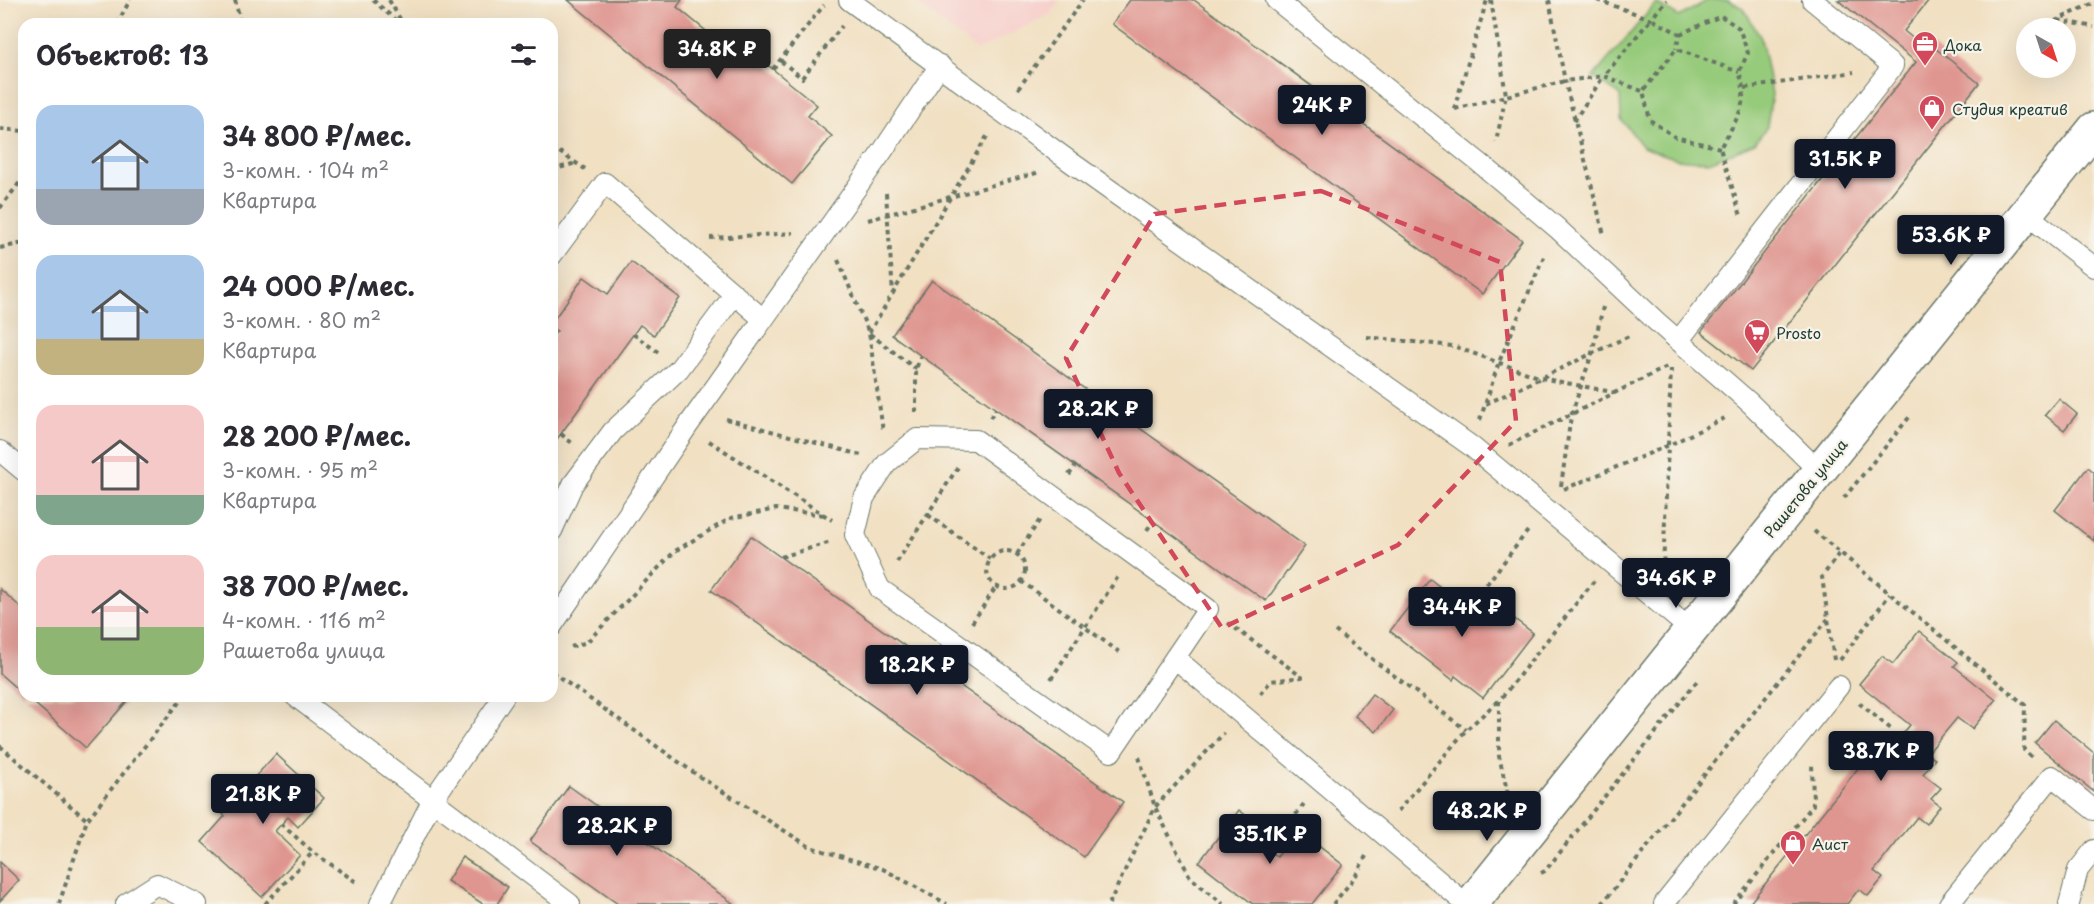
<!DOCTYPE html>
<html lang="ru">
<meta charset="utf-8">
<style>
:root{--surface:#fff;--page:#f2f2f3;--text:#2b2b33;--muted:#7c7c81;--accent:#111827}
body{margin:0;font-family:"Playpen Sans",sans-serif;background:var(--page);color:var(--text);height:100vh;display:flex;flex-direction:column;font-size:22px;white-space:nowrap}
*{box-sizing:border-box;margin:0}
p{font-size:20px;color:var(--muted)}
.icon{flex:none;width:33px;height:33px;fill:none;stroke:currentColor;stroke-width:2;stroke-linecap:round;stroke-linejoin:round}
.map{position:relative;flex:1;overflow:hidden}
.drawer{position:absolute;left:18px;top:18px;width:540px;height:684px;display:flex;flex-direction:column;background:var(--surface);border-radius:18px;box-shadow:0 6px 24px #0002}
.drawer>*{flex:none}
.needle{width:39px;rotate:141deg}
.controls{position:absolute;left:2016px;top:18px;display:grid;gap:12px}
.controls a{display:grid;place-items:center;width:60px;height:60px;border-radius:50%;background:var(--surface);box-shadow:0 6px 24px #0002;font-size:30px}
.price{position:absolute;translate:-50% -51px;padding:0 14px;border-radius:6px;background:var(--accent);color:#fff;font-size:20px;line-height:39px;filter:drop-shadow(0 2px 3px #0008)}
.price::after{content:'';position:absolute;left:50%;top:36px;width:18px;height:14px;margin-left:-9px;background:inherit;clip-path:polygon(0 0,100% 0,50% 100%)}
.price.active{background:#222;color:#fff}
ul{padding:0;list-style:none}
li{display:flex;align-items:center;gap:18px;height:150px;padding:0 18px}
li span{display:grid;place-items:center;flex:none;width:168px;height:120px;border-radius:18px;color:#555}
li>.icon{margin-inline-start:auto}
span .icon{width:72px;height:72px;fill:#fffc;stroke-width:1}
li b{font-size:26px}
h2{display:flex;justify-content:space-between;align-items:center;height:72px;padding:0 18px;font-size:26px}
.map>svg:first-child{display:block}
.built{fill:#f7d0cc}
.green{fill:#97cb7c;stroke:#5b8458;stroke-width:1.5}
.building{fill:#df9590}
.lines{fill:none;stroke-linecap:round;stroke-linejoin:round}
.service-casing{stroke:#687666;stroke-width:22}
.tertiary-casing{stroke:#687666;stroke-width:36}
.path{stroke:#687666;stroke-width:4;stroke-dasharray:4.5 4.5;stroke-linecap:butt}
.service{stroke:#fff;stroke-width:20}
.tertiary{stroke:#fff;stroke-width:33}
.marked{fill:none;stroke:#d1495b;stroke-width:4.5;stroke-dasharray:12 8;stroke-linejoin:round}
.labels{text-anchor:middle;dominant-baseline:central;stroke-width:4.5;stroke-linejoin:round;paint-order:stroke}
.poi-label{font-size:15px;fill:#1f3d34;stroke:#f7f3e8;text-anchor:start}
.street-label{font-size:15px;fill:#1f3d34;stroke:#f7f3e8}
</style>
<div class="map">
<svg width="2094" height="904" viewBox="0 0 2094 904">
<rect width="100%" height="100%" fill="#f7f3e8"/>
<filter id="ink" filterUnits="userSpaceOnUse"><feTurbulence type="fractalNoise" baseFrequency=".0167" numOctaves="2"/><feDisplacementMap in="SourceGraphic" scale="12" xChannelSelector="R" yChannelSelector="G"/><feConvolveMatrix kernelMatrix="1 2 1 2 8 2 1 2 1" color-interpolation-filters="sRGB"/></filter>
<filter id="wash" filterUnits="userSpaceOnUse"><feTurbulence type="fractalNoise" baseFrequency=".008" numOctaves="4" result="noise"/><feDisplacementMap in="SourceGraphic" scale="24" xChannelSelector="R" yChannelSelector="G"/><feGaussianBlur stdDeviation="1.35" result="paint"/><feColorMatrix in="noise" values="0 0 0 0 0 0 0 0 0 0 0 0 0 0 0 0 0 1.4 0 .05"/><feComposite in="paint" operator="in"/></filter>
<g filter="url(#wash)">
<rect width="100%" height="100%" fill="#f1e0c2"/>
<path class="built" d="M913,0H1060L1050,14L977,51Z"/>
<path class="green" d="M1708,0H1729L1744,9L1761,38L1772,94L1767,127L1755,143L1709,162L1677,159L1643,147L1621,119L1620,95L1593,77L1656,3L1679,17Z"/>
<g id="blocks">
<g class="building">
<path d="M568,0H682L677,7L745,63L753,53L817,105L808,116L832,136L792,184Z"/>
<path d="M1130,0H1194L1522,240L1482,294L1112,24Z"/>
<path d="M1838,0H1929L1904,31L1926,49L1930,44L1979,83L1751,371L1701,332L1916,62Z"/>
<path d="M631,262L680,298L654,335L640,325L552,446V337L557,331L552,327V322L584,277L608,294Z"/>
<path d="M932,280L1305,546L1266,601L892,335Z"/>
<path d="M2059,399L2077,414L2064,430L2045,415Z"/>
<path d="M2088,467L2094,472V541L2055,510Z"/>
<path d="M751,536L1123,802L1084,857L711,590Z"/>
<path d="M1430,579L1460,603L1452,614L1467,626L1488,599L1533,633L1483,698L1455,676L1453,680L1390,631Z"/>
<path d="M0,589L24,610V695L0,674Z"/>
<path d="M1919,631L1958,662L1954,666L1996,700L1972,729L1957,718L1927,754L1935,759L1923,774L1941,788L1931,799L1940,806L1926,824L1917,817L1874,871L1883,878L1868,896L1859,889L1847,904H1749L1880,741L1890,749L1910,725L1859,684L1882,656L1893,664Z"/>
<path d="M1372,694L1393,710L1376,732L1355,716Z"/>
<path d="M26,696H123L128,700L86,748Z"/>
<path d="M2054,720L2094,753V792L2035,743Z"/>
<path d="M276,754L324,798L298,827L288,817L275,831L300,855L262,897L202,842L225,816L222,813Z"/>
<path d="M569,786L734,904H618L530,841Z"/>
<path d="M1239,810L1270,834L1261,845L1277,857L1298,830L1343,865L1312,904H1253L1199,862Z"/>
<path d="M462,857L508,887L497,904H483L447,881Z"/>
<path d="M0,862L19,880L0,901Z"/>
</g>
</g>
</g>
<g filter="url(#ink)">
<use href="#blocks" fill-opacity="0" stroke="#687666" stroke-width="1.5"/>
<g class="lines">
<g class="service-casing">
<g id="service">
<path d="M849,0L1072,163L1471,446L1691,630"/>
<path d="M1276,0L1486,168L1557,228L1657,322L1750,403L1819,471"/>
<path d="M2026,214L2094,267"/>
<path d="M552,255L605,183L763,319"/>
<path d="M1679,340L1893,66L1812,0"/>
<path d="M917,439L976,440L1208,609L1111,752L880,589L855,535L864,498L887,463Z"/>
<path d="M0,451L24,471"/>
<path d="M552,531L573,484L613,431L679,369L734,295"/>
<path d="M552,626L687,427L882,152L940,65"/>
<path d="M1175,658L1466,904"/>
<path d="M295,696L570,904"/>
<path d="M126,904L157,884L197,904"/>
<path d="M380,904L432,801L504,696"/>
<path d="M1664,904L1839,686"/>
<path d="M1949,904L2052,776L2094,810"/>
<path d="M2069,904L2078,870L2094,850"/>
</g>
</g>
<g class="tertiary-casing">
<path id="tertiary" d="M1471,904L2094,129"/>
</g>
<g class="path">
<path d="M235,0L241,24"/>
<path d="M373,0L400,24"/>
<path d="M389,0L403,24"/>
<path d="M1491,0L1506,95L1496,142"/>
<path d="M1549,0L1565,81L1604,235"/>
<path d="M1597,0L1651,19L1667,0"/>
<path d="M2058,20L2094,27"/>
<path d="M117,24L130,0"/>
<path d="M2049,28L2057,20L2094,3"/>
<path d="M1680,34L1721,16L1739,28L1748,53L1739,72C1751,104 1735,121 1720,148L1741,216"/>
<path d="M781,61L802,78L842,26"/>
<path d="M773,69L824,5"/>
<path d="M1745,88L1854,72"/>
<path d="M1018,89L1083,0"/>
<path d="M1642,91L1604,76L1651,19L1680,34L1676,49"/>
<path d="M1454,109L1487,0"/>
<path d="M1455,109L1565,81L1604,76"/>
<path d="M1574,121L1603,77"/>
<path d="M0,129L24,131"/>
<path d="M552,147L585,169"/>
<path d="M1720,148L1675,137L1650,120L1643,91L1676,49L1739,72"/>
<path d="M552,170L576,163"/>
<path d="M886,193L893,294"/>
<path d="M0,208L24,177"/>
<path d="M868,220L1040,172"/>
<path d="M710,238L793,233"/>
<path d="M0,248L24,243"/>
<path d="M838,260L869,333L883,431"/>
<path d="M869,333L989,133"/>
<path d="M633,334L658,352"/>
<path d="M870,334L916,369"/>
<path d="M1367,337L1453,346L1541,378L1617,393"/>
<path d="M1486,404L1631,335"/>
<path d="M916,412V369L921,355"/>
<path d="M990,418L996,409"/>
<path d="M726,419L861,455"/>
<path d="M1480,420L1499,362L1545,254"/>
<path d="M561,434L572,443"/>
<path d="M709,441L832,520"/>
<path d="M1509,445L1669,366"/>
<path d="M1069,475L1076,465"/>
<path d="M1561,486L1571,416L1592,353L1603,307"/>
<path d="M1564,489L1667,446L1727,417"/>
<path d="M1844,498L1911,415"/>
<path d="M928,515L990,559"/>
<path d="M1147,530L1153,521"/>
<path d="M1814,531L2025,705L2024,750L2034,759"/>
<circle cx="1006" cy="570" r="19"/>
<path d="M1017,554L1041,518"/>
<path d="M781,557L831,542"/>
<path d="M897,562L958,467"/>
<path d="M1663,571L1671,369"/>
<path d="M1021,581L1122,654"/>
<path d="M1459,620L1530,528"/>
<path d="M972,623L996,587"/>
<path d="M1228,623L1302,677L1271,681L1260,694"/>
<path d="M1335,631L1466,730"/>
<path d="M571,647L587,642L675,551L731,518L776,509L824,515"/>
<path d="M1834,660L1822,577L1840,552"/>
<path d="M1840,660L1890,594"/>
<path d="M552,672L700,777L810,847L883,869L947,904"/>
<path d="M1051,679L1119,575"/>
<path d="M1859,703L1891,729"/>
<path d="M0,746L87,820"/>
<path d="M1139,757L1155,807L1190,877L1223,904"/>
<path d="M1510,803L1499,756V701L1594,581"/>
<path d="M1398,811L1466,730L1498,701"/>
<path d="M281,824L313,852L359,884"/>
<path d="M1269,851L1306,801"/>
<path d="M1541,873L1545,871L1697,681"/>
<path d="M59,904L87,820L184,696"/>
<path d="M265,904L313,852"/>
<path d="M1109,904L1155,807L1224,733"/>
<path d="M1333,904L1355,877L1366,856"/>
<path d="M1602,904L1828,619"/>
<path d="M1733,904L1813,805L1812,762"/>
</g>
<use href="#service" class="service"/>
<use href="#tertiary" class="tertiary"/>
</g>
</g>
<path class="marked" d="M1321,191L1500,262L1516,421L1398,545L1222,628L1119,473L1066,358L1155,214Z"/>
<defs>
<g id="office-pin" transform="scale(1.35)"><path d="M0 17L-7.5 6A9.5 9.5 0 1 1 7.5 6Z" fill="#d1495b" stroke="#f7f3e8"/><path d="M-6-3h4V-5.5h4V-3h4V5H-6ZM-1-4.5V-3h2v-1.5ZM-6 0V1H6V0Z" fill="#fff"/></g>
<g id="shop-pin" transform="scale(1.35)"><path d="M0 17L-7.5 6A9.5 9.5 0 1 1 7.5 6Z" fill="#d1495b" stroke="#f7f3e8"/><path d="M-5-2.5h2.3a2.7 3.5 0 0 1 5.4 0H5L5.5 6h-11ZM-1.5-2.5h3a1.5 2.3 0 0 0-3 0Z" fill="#fff"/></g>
<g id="supermarket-pin" transform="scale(1.35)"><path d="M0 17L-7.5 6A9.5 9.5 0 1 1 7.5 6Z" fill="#d1495b" stroke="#f7f3e8"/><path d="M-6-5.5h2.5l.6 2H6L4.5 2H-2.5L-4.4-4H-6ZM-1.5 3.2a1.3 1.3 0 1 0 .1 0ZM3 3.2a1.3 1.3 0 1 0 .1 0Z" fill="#fff"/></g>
</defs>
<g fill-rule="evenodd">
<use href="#office-pin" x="1925" y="44"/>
<use href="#shop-pin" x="1932" y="108"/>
<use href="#supermarket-pin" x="1757" y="332"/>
<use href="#shop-pin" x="1793" y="843"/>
</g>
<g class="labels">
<g class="poi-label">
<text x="1944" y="44">Дока</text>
<text x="1952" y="108">Студия креатив</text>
<text x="1776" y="332">Prosto</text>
<text x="1812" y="843">Аист</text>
</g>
<g class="street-label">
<text transform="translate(1805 488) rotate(-51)">Рашетова улица</text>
</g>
</g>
</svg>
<div class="controls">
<a><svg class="needle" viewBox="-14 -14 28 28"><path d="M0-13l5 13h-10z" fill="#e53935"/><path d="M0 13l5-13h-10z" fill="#7c7c81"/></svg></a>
</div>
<b class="price active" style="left:717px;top:80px">34.8K ₽</b>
<b class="price" style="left:1322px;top:136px">24K ₽</b>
<b class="price" style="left:1845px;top:190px">31.5K ₽</b>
<b class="price" style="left:1951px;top:266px">53.6K ₽</b>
<b class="price" style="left:1098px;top:440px">28.2K ₽</b>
<b class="price" style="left:1676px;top:609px">34.6K ₽</b>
<b class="price" style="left:1462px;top:638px">34.4K ₽</b>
<b class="price" style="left:917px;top:696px">18.2K ₽</b>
<b class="price" style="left:1881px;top:782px">38.7K ₽</b>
<b class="price" style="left:263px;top:825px">21.8K ₽</b>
<b class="price" style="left:1487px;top:842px">48.2K ₽</b>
<b class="price" style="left:617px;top:857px">28.2K ₽</b>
<b class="price" style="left:1270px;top:865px">35.1K ₽</b>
<section class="drawer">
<h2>Объектов: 13<svg class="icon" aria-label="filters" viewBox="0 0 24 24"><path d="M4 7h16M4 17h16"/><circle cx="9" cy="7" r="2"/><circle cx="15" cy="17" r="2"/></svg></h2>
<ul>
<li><span style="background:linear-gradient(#a9c7e8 70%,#9aa5b1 0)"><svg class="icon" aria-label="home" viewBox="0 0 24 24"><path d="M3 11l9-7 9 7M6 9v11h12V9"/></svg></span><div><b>34 800 ₽/мес.</b><p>3-комн. · 104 m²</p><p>Квартира</p></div></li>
<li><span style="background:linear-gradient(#a9c7e8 70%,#c2b280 0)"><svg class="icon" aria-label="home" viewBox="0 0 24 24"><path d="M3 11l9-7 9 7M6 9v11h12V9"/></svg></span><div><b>24 000 ₽/мес.</b><p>3-комн. · 80 m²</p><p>Квартира</p></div></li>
<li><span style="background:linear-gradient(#f6c9c9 75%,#7fa58c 0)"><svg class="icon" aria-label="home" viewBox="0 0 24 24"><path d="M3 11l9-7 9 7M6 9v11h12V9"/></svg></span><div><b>28 200 ₽/мес.</b><p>3-комн. · 95 m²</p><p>Квартира</p></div></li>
<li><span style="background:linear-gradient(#f6c9c9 60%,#8fb573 0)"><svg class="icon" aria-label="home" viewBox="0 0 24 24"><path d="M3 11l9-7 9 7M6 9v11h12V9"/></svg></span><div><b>38 700 ₽/мес.</b><p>4-комн. · 116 m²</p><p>Рашетова улица</p></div></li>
</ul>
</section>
</div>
